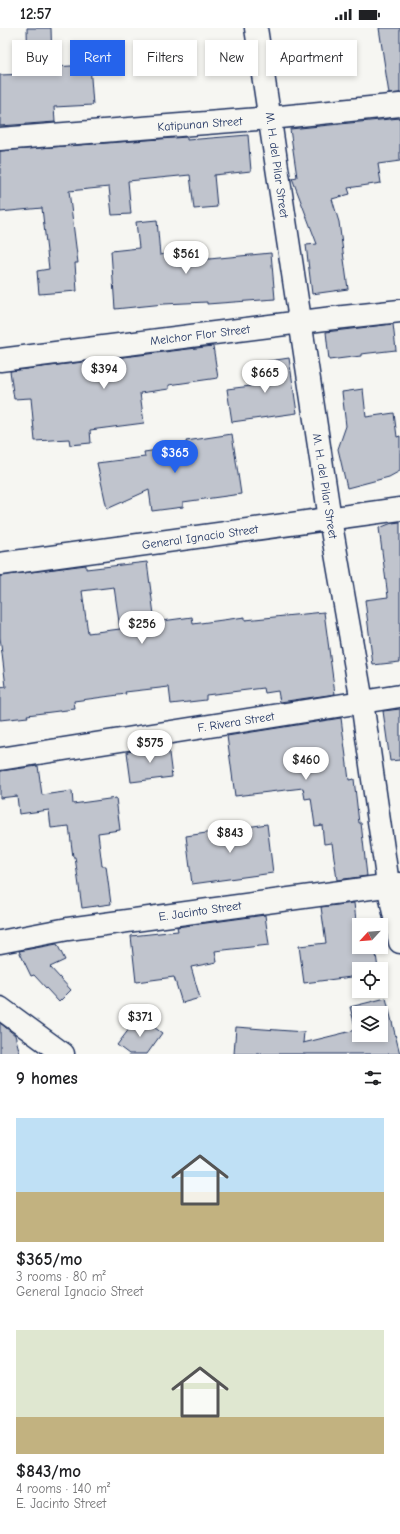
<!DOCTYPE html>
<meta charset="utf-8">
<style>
:root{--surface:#fff;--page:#f6f6f6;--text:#202124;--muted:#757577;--accent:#2563eb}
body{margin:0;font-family:"Comic Neue",sans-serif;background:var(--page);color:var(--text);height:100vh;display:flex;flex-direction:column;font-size:15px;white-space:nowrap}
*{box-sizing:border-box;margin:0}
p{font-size:13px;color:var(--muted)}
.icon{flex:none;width:22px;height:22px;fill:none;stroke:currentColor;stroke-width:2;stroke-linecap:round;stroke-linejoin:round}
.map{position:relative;height:1026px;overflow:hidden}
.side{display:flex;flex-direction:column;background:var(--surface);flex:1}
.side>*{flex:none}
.hud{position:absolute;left:12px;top:12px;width:376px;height:36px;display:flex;gap:8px}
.needle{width:26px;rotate:244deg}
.tools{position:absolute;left:352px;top:890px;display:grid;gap:8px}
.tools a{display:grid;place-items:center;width:36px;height:36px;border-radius:0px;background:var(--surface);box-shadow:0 2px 6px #0003;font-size:20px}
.price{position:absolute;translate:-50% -34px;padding:0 9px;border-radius:14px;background:#fff;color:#222;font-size:13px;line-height:26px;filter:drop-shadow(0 1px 2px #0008)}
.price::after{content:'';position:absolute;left:50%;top:24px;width:12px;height:9px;margin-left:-6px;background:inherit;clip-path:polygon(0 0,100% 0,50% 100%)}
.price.active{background:var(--accent);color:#fff}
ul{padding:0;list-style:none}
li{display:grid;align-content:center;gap:8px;height:212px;padding:0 16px}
li span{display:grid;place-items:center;height:124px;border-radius:0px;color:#555}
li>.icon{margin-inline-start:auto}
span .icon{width:72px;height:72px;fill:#fffc;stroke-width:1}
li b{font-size:17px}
h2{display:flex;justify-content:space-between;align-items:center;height:48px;padding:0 16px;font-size:17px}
.pill{padding:0 14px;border-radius:0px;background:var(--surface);box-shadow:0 2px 6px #0003;font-size:14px;line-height:36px}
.pill.active{background:var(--accent);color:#fff}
.status{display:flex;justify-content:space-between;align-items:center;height:28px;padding:0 20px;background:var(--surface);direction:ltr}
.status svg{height:11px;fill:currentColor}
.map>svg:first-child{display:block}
.building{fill:#c0c4cd;stroke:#1b2f5e;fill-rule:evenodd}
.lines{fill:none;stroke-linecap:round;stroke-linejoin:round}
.minor-casing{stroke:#1b2f5e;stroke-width:25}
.major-casing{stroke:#1b2f5e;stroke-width:25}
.minor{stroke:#f6f6f2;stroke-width:22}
.major{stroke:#f6f6f2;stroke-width:22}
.labels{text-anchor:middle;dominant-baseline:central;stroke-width:3;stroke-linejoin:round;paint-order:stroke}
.street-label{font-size:12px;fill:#1b2f5e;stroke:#f6f6f2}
</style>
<div class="status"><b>12:57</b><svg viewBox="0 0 49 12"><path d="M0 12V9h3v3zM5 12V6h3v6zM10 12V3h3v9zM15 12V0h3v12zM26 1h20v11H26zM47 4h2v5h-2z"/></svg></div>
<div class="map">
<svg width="400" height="1026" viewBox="0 0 400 1026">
<rect width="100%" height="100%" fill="#f6f6f2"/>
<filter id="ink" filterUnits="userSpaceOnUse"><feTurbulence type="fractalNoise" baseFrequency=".025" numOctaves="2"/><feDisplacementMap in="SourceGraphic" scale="8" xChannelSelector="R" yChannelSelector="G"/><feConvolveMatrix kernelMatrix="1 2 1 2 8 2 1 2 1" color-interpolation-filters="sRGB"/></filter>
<g filter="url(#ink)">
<g class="building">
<path d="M27,0H51L52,39L90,37L93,77L54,79L55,94L0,98V47L28,46Z"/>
<path d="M379,0H400V65L389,66Z"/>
<path d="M400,90V133L378,136L381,155L348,160L350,166L332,171L339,194L348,261L312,266L306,217L317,216L292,150L297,149L290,101Z"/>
<path d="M248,107L251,143L214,147L217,179L194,181L190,147L128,153L131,186L112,187L109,159L69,163L78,235H75L77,263L39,266L37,243L49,241L42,180L0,184V123L187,109V112Z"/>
<path d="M157,192L160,227L197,221L199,232L271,225L275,271L207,276V274L164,276L115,281L111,223L139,220L136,194Z"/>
<path d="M393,296L396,322L361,326V328L329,332L326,304Z"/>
<path d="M213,318L218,350L169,357V361L140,365L144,395L90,402L91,415L70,417L69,411L35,413L31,370L14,371L10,343Z"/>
<path d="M289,330L297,385L232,394L227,361L259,357L256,335Z"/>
<path d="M363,361L366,389L394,385L397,409L400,408V443L389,449L347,460L338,421L346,398L342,364Z"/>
<path d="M232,406L241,466L183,474V479L152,483L149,462L107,481L97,435L145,429L144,424L187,418L186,413Z"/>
<path d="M400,494V634L373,637L365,572L388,569L379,500L392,495Z"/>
<path d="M147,534L155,594L192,589L193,596L245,589V592L324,584L335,666L280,674L278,663L265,665L264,660L206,667V672L171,676L169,659L125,664L126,666L74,673L75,681L27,687L28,689L0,692V660L6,659L0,609V548L86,537V541ZM114,559L120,601L88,605L82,563Z"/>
<path d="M400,681V732L390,733L383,683Z"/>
<path d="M341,690L349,752L354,751L359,795H361L367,848L337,852L332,815L324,816L322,797L315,798L311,770L305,771L303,760L235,768L227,708Z"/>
<path d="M168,717L172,749L131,754L127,724Z"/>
<path d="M38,738L42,767L72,763L73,776L116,770L120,802L98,805L102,838H106L111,876L82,880L75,829H73L69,798L51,800L49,782L19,786L17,768L0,770V743Z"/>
<path d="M267,796L273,845L192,856L186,808Z"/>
<path d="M354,875L359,919H375L378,941H359V948L304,955L299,918L326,915L321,879Z"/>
<path d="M265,887L269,917L215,923L217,934L191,939L200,970L182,975L174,949L136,954L131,908L178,903L177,899Z"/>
<path d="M57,916L65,932L50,939L71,962L59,974L34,947L31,948L19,923Z"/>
<path d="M386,970L400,1026H234L236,999L304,1004L303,1015L356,1002L350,979ZM359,985H381V1007H359Z"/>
<path d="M139,988L162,1005L147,1026H129L117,1017Z"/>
<path d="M0,995L15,1007L20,1026H0Z"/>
</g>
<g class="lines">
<g class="minor-casing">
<g id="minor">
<path d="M256,0L330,491L362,674L388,856L400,914"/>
<path d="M0,111L270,90L400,77"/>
<path d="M0,332L325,291L400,283"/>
<path d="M0,536L400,481"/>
<path d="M0,731L400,668"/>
<path d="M0,914L68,901L400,856"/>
</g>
</g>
<g class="major-casing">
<path id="major" d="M0,980L63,1026"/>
</g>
<use href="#minor" class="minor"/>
<use href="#major" class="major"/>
</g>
</g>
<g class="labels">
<g class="street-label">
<text transform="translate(200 96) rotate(-4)">Katipunan Street</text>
<text transform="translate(277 137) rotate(82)">M. H. del Pilar Street</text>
<text transform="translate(200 307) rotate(-7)">Melchor Flor Street</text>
<text transform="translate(325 458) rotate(81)">M. H. del Pilar Street</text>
<text transform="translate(200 509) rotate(-8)">General Ignacio Street</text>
<text transform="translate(236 694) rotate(-9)">F. Rivera Street</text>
<text transform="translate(200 883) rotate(-8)">E. Jacinto Street</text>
</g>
</g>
</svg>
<div class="tools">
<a><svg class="needle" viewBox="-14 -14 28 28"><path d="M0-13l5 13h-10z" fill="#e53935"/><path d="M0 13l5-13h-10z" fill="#757577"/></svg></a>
<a><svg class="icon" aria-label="locate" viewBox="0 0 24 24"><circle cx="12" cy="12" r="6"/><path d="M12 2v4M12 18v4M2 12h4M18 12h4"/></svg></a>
<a><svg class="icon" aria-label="layers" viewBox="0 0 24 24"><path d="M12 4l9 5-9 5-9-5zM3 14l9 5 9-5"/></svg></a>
</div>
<b class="price" style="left:186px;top:247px">$561</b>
<b class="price" style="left:104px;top:362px">$394</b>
<b class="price" style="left:265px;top:366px">$665</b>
<b class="price active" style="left:175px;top:446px">$365</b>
<b class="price" style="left:142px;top:617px">$256</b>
<b class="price" style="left:150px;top:736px">$575</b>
<b class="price" style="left:306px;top:753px">$460</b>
<b class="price" style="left:230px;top:826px">$843</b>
<b class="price" style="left:140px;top:1010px">$371</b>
<div class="hud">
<a class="pill">Buy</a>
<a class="pill active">Rent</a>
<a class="pill">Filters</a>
<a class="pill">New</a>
<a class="pill">Apartment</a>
</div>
</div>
<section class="side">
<h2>9 homes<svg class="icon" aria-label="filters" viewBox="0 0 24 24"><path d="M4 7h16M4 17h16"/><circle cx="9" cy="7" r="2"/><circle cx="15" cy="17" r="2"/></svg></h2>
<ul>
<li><span style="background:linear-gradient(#bfe0f5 60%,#c2b280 0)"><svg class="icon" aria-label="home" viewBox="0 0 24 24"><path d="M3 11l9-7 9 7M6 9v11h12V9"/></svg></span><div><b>$365/mo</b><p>3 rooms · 80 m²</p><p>General Ignacio Street</p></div></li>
<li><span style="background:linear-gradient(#dfe7d0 70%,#c2b280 0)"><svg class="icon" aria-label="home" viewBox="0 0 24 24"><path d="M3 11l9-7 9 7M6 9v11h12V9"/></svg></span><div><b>$843/mo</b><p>4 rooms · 140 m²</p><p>E. Jacinto Street</p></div></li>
</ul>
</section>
